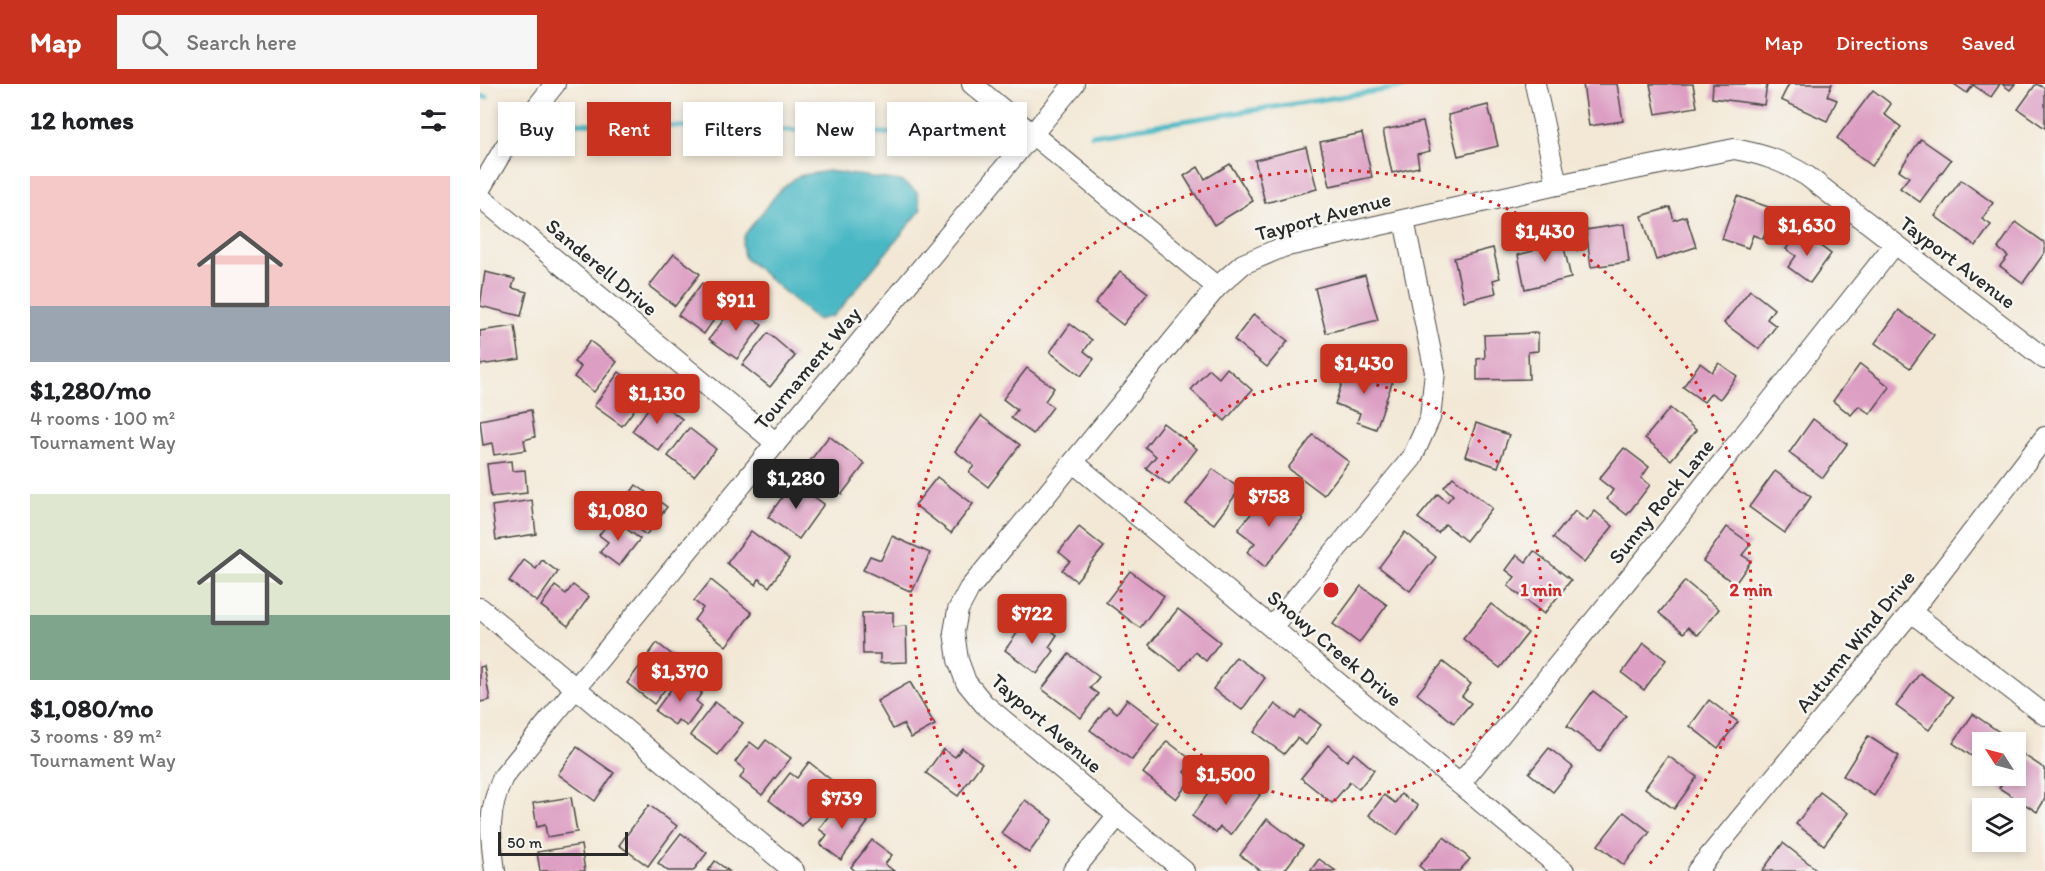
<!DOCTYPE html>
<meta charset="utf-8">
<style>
:root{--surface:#fff;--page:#f6f6f6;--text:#202124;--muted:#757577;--accent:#c8321e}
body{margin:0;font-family:Itim,sans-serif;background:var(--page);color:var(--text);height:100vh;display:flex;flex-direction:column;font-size:22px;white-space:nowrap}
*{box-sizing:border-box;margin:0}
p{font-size:20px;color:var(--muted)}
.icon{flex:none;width:33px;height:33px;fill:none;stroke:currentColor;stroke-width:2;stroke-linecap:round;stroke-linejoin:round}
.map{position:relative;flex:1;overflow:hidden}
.panel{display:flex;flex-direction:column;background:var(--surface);width:480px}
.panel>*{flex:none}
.top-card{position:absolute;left:18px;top:18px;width:570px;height:54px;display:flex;gap:12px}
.needle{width:39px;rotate:306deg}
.buttons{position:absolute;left:1492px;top:648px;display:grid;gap:12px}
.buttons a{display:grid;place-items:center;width:54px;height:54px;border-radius:0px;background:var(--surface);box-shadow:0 3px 9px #0003;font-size:30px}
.scale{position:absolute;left:18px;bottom:15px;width:130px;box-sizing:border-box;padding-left:6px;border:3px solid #2b2b2b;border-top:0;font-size:16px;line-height:21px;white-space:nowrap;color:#2b2b2b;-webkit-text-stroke:4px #f6f6f2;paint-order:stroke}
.price{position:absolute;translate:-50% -51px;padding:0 14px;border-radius:6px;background:var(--accent);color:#fff;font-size:20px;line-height:39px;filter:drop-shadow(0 2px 3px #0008)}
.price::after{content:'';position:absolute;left:50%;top:36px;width:18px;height:14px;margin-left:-9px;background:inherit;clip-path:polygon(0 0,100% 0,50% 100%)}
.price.on{background:#222;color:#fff}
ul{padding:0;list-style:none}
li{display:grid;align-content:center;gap:12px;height:318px;padding:0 30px}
li span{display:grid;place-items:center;height:186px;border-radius:0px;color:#555}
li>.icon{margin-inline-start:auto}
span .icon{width:108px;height:108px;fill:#fffc;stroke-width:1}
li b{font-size:26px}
h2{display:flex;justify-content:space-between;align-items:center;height:72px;padding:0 30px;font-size:26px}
.tag{padding:0 21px;border-radius:0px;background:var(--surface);box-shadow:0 3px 9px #0003;font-size:21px;line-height:54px}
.tag.on{background:var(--accent);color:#fff}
header{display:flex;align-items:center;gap:36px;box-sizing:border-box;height:84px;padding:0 30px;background:var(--accent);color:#fff}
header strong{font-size:28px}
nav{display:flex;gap:33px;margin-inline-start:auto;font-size:21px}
.search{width:420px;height:54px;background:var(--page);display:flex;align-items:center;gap:15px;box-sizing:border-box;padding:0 21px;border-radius:0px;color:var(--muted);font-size:22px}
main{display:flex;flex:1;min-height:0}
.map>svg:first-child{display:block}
.water{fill:#4ab8c4;stroke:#3a7278;stroke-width:1.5}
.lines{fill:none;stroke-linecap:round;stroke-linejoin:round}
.stream{stroke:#4ab8c4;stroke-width:5}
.building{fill:#dd9ec3}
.minor-casing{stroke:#494745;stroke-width:22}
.minor{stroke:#fff;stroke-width:20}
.ring{fill:none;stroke:#d62828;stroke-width:3;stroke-dasharray:3 6}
.labels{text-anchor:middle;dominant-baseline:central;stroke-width:5;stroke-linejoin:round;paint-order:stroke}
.street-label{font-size:21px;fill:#2b2b2b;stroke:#f6f6f2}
.centre{fill:#d62828;stroke:#f6f6f2;stroke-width:3}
.ring-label{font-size:18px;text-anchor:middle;font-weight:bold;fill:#d62828;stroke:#f6f6f2;stroke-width:5;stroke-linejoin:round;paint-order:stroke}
</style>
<header>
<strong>Map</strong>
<div class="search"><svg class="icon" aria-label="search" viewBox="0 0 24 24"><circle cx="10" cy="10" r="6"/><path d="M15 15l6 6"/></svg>Search here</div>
<nav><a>Map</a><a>Directions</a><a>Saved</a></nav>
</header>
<main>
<section class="panel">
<h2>12 homes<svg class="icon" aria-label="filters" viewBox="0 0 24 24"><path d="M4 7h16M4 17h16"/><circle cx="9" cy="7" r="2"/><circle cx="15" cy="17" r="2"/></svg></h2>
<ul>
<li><span style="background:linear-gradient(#f6c9c9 70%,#9aa5b1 0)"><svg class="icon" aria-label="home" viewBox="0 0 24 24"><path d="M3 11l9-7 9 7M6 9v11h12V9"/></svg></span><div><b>$1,280/mo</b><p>4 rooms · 100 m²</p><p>Tournament Way</p></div></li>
<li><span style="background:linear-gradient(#dfe7d0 65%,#7fa58c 0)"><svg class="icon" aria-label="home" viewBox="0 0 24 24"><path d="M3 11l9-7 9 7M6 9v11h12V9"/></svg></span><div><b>$1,080/mo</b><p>3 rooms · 89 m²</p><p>Tournament Way</p></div></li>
</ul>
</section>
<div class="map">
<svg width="1565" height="787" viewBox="0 0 1565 787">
<rect width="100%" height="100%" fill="#f6f6f2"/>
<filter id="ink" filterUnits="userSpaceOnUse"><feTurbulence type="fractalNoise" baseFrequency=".0167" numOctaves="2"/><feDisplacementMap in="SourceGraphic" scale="12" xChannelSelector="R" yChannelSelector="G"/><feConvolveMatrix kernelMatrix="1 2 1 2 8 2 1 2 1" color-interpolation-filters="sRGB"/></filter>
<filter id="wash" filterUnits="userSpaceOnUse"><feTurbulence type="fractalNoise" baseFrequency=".008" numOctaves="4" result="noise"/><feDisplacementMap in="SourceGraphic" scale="24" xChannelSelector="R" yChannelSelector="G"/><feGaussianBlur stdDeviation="1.35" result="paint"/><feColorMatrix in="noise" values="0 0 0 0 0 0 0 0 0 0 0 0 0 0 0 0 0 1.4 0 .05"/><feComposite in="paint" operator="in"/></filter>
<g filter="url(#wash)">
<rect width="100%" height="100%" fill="#f3e8d6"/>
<path class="water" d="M348,87L421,97L437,108L441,126L360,225L352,232L337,236L264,173L262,160L265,150L300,106L318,92Z"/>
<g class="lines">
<g class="stream">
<path d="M0,12L7,13"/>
<path d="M94,39L492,52"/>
<path d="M612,51L943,0"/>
</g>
</g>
<g id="blocks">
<g class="building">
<path d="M1103,0H1137L1143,37L1109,42Z"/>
<path d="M1170,0H1213L1217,23L1176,30Z"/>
<path d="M1233,0H1287L1284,21L1232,14Z"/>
<path d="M1309,0H1352L1347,12L1357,16L1347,37L1301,16Z"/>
<path d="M1474,0H1520L1511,13L1493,1L1487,9Z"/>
<path d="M1522,0H1535L1530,6Z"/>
<path d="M1556,0L1565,4V44L1538,25Z"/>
<path d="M1393,6L1411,20L1404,30L1421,43L1392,82L1357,54Z"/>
<path d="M1008,21L1018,62L978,72L968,31Z"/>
<path d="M943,38L950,67L937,70L939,83L912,89L903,46Z"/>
<path d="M882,49L892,93L850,102L840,58Z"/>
<path d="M1441,55L1471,76L1440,118L1420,104L1429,93L1419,86Z"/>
<path d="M826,63L837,105L785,119L775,76Z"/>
<path d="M750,80L773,117L734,141L704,92L718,83L725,95Z"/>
<path d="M1481,96L1513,119L1502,135L1511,141L1496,162L1455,132Z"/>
<path d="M1257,112L1294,125L1283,155L1273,151L1268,164L1242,155Z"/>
<path d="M1190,123L1194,136L1206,132L1216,163L1176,176L1162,132Z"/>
<path d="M1536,138L1565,159V168L1543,199L1520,182L1528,172L1518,164Z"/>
<path d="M1144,140L1149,178L1111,183L1106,146Z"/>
<path d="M1320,147L1351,170L1330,199L1308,183L1316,172L1306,165Z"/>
<path d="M1081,150L1091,194L1045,205L1038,171L1053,167L1051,158Z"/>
<path d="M1013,164L1020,194L1013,196L1016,209L984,217L974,174Z"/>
<path d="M194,170L220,190L195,222L169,202Z"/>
<path d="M640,187L668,209L643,241L615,219Z"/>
<path d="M5,188L35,195L32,204L47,208L41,232L0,222Z"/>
<path d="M885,191L898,236L846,249L835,204Z"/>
<path d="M222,199L247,217L224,250L198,231Z"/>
<path d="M1270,206L1294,225L1287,235L1296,242L1279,265L1244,239Z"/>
<path d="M255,221L282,241L257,275L229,255Z"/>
<path d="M1419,226L1454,251L1430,284L1395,259Z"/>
<path d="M774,230L808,257L787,283L754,256Z"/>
<path d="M590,240L612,256L604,267L614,275L601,292L570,268Z"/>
<path d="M35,242L40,275L0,281V247Z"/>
<path d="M288,249L315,272L290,303L262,281Z"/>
<path d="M1058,249V267L1048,268L1049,295L997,296V275L1005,274L1004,251Z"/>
<path d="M110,257L137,278L114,308L94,293L101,283L94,278Z"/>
<path d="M1220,279L1232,288L1239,279L1257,292L1240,315L1231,309L1224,318L1203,303Z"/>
<path d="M1380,280L1410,303L1390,330L1379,322L1371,331L1353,317Z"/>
<path d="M868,281L913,296L896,345L877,338L880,329L855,320Z"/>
<path d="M547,284L574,304L565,317L573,323L553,350L531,334L537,326L523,315Z"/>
<path d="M747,284L772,306L745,337L711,306L729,285L739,294Z"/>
<path d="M139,288L167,309L142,342L114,322Z"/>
<path d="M175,315L202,335L179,367L152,347Z"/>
<path d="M1190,324L1216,346L1191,376L1165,354Z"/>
<path d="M51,326L55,353L44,356L46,366L14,371L12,359L3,361L0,336Z"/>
<path d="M501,332L540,361L508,403L489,388L494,382L475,367Z"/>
<path d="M1333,335L1367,360L1343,394L1309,369Z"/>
<path d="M683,339L717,365L689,401L666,384L676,372L665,363Z"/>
<path d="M996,339L1029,351L1018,383L985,372Z"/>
<path d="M209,344L236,365L214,392L188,372Z"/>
<path d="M833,351L869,378L844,411L808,384Z"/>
<path d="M349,352L385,380L362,410L326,382Z"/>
<path d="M1144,364L1169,383L1161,394L1170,401L1147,431L1127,415L1133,406L1119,395Z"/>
<path d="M31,377L32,387L45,386L47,409L11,413L7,380Z"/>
<path d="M733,385L760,405L734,440L706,420Z"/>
<path d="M1295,387L1331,413L1305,449L1269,423Z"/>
<path d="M457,393L493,420L471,449L435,421Z"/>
<path d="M973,393L1012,424L986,457L965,440L958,449L938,434L958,410L967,418L973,411L964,403Z"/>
<path d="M313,398L344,420L319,455L288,433Z"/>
<path d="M156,401L187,423L166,451L136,429Z"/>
<path d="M788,408L823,435L785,483L767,468L775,459L758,446Z"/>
<path d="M52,416L56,450L16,456L12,422Z"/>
<path d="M1095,427L1107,437L1115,427L1133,442L1104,479L1073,454Z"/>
<path d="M132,434L160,455L139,482L120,468L128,458L119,451Z"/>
<path d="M599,443L624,463L596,497L582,486L590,477L579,468Z"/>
<path d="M1247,443L1271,460L1262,471L1271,477L1255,500L1223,477Z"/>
<path d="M271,447L309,475L289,503L279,495L276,501L247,479Z"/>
<path d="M925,448L956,473L930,507L899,483Z"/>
<path d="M412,452L450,469L432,508L383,486L390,472L401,476Z"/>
<path d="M1054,467L1091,496L1064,530L1028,502L1035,493L1026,486L1037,471L1046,478Z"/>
<path d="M44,476L56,485L62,476L78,488L57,518L29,497Z"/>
<path d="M650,487L684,512L660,544L626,518Z"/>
<path d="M231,496L272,529L246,562L214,536L223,524L214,517Z"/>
<path d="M1205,497L1239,525L1218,551L1208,543L1204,549L1179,529Z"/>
<path d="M93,501L109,513L88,542L61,522L75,502L86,510Z"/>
<path d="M881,502L907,521L879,559L853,540Z"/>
<path d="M1011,520L1048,549L1020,584L983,555Z"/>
<path d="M698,525L740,558L726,577L715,568L701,586L669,561Z"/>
<path d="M413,528V543L426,542L427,578L400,579V570H383L382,529Z"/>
<path d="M550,531L577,551L569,563L574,567L557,590L525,566Z"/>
<path d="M177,559L204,580L174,620L147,599Z"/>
<path d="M1164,559L1186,576L1164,606L1142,589Z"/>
<path d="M589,570L619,593L610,604L618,610L601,634L562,605Z"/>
<path d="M756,573L785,594L762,626L733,605Z"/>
<path d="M963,578L991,600L982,612L991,619L974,639L937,610Z"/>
<path d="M4,582L10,616L0,618V583Z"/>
<path d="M1440,589L1473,613L1449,646L1416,622Z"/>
<path d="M200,593L222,609L216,617L222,622L207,642L198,636L195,641L175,627Z"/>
<path d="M430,598L455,641L431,654L423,640L413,645L397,617Z"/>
<path d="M1113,607L1146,632L1120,667L1087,642Z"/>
<path d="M647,615L679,639L652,676L610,646L628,622L637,629Z"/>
<path d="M1229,616L1258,638L1238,664L1210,642Z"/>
<path d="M235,618L263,639L238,671L210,651Z"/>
<path d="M795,620L815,635L821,626L841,641L826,661L817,654L804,670L774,648Z"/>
<path d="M1493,630L1528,654L1525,658H1503V680L1473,659Z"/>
<path d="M1388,652L1419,672L1394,712L1363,692Z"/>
<path d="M286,656L311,674L282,711L260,694L265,686L255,678L270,658L279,665Z"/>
<path d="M687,657L713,677L704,688L712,694L696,715L663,689Z"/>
<path d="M848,661L867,677L874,669L894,686L879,705L870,698L852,719L821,694Z"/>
<path d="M97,663L134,689L115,717L78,690Z"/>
<path d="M482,664L502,679L478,712L446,689L463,665L475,673Z"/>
<path d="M1069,664L1093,683L1073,708L1049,689Z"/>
<path d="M1541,669L1565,685V715L1557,728L1519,704L1527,692H1536V678Z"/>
<path d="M1188,672L1217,693L1194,725L1165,704Z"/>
<path d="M329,678L355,699L322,742L289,716L310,689L317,694Z"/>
<path d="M740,693L752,702L758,694L780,711L751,751L740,743L736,749L712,732Z"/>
<path d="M1340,708L1368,729L1344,761L1316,740Z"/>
<path d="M921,710L938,722L917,751L889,731L904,711L915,719Z"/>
<path d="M91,713L97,748L67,753L65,741L57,743L53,719Z"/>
<path d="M545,716L573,736L549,769L521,749Z"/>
<path d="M359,717L388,738L361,776L340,760L347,751L339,745Z"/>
<path d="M169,721L197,742L168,782L139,761Z"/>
<path d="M1144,728L1170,748L1144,781L1118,761Z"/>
<path d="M787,735L823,762L804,787H781L760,771Z"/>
<path d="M201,749L227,769L213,787H188L178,779Z"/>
<path d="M964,753L990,775L979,787H945L939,782Z"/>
<path d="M392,756L412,771L405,780L414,787H375L371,783Z"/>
<path d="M1303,759L1336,785L1334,787H1282Z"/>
<path d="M101,761L105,787H60L57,768Z"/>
<path d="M839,775L856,787H830Z"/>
<path d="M235,777L249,787H228Z"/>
</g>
</g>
</g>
<g filter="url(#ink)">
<use href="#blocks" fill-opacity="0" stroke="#494745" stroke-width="1.5"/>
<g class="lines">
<g class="minor-casing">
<g id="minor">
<path d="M492,0L737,203"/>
<path d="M1055,0L1077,101"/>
<path d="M0,105L25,63L75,0"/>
<path d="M0,113L296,359"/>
<path d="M594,379L1084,787"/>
<path d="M0,524L314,787"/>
<path d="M1431,528L1565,631"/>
<path d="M792,543L932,374L950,334L955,288L924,136"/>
<path d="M980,700L1187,448L1415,160"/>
<path d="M15,787C10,750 7,728 23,693L296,359L594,0"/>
<path d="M593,787L638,732"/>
<path d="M704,787L504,620L486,598L478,576L474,548L478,526L489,505L737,203L763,180L803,163L1077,101L1254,65C1282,70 1303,77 1327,92L1565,275"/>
<path d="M1217,787L1431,528L1565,353"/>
</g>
</g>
<use href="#minor" class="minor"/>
</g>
</g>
<g class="ring">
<circle cx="851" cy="506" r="210"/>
<path d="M536 784A420 420 0 1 1 1166 784"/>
</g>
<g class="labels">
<g class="street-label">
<text transform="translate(843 132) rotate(-15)">Tayport Avenue</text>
<text transform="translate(1478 178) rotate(37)">Tayport Avenue</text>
<text transform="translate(122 183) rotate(40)">Sanderell Drive</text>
<text transform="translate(327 284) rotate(-50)">Tournament Way</text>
<text transform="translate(1181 417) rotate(-51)">Sunny Rock Lane</text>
<text transform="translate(1375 557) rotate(-51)">Autumn Wind Drive</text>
<text transform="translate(855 564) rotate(40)">Snowy Creek Drive</text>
<text transform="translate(567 639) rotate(41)">Tayport Avenue</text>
</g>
</g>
<circle cx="851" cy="506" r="9" class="centre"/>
<g class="ring-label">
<text x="1061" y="512">1 min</text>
<text x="1271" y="512">2 min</text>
</g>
</svg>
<div class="buttons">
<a><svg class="needle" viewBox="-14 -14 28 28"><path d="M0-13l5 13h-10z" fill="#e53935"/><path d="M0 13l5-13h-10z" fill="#757577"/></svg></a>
<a><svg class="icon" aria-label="layers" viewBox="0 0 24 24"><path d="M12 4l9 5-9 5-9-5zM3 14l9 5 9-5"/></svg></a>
</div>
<div class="scale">50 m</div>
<b class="price" style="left:1327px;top:173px">$1,630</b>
<b class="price" style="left:1065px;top:179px">$1,430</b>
<b class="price" style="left:256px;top:248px">$911</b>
<b class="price" style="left:884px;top:311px">$1,430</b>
<b class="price" style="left:177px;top:341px">$1,130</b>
<b class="price on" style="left:316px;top:426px">$1,280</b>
<b class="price" style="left:789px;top:444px">$758</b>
<b class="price" style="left:138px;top:458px">$1,080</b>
<b class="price" style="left:552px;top:561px">$722</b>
<b class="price" style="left:200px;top:619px">$1,370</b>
<b class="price" style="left:746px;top:722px">$1,500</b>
<b class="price" style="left:362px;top:746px">$739</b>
<div class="top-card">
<a class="tag">Buy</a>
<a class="tag on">Rent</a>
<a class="tag">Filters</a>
<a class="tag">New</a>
<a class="tag">Apartment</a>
</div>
</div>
</main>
